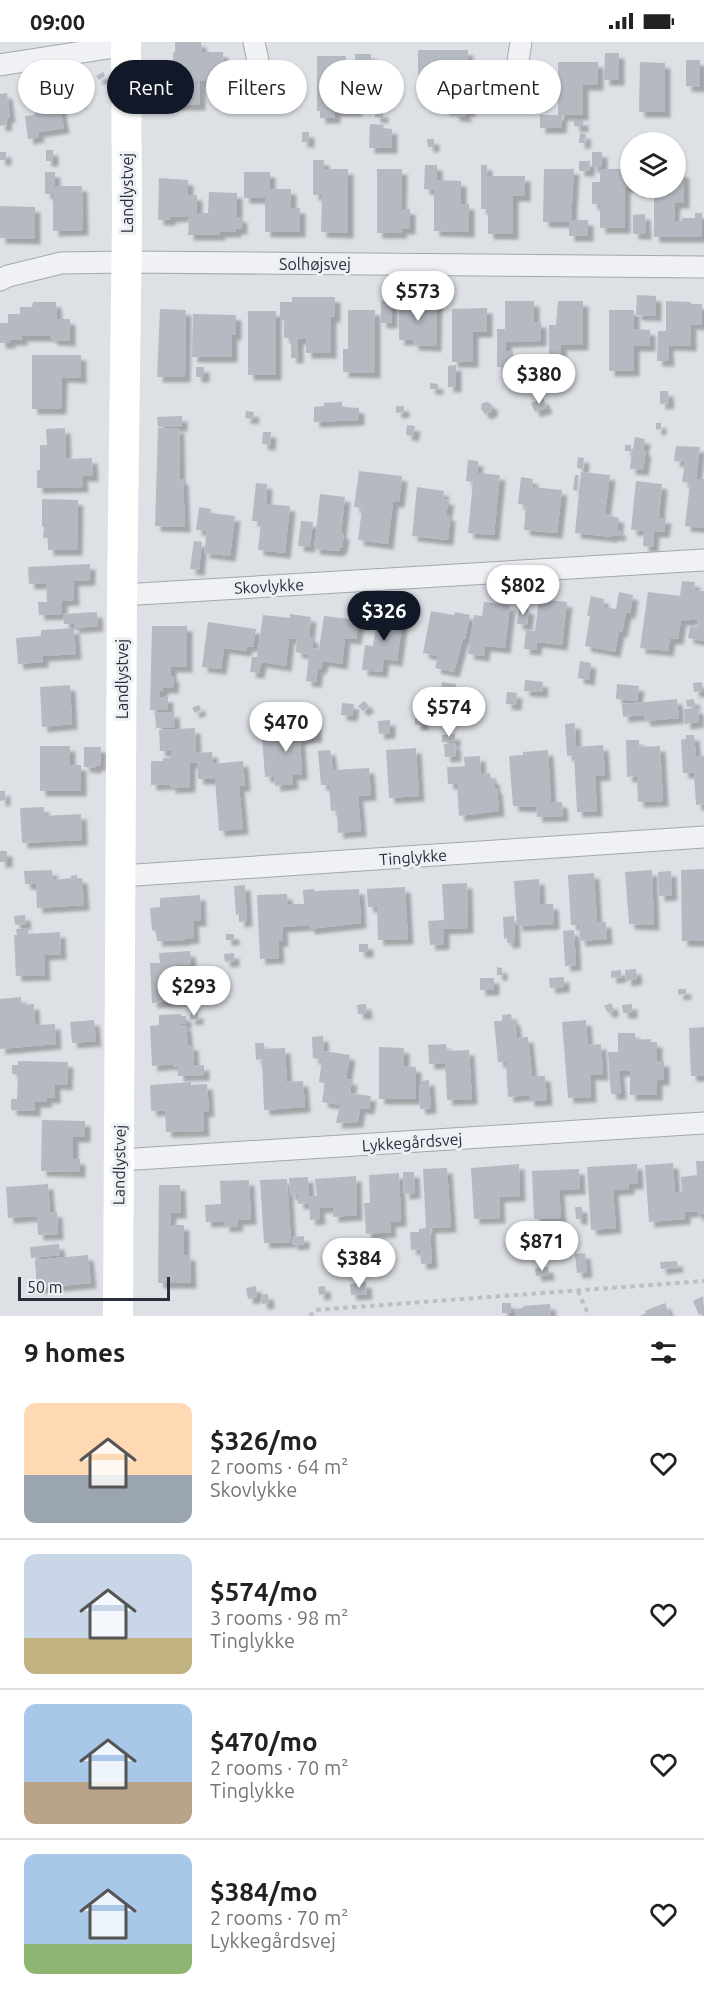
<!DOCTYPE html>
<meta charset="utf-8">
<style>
:root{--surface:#fff;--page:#f6f6f6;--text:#222;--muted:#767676;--line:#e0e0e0;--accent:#111827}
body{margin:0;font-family:Ubuntu,sans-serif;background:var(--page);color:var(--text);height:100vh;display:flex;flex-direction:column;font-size:22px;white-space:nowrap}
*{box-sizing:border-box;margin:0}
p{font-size:20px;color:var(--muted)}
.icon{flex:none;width:33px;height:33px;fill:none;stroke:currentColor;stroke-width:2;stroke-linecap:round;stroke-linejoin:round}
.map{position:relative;height:1274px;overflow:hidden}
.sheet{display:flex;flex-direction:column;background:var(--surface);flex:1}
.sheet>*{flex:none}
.banner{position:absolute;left:18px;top:18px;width:669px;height:54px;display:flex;gap:12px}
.controls{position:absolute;left:620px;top:90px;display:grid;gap:12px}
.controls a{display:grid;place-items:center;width:66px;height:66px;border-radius:50%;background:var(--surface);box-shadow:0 2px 4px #0004;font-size:30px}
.scale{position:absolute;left:18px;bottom:15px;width:152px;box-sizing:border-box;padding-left:6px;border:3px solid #282e3a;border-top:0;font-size:16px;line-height:21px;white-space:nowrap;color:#282e3a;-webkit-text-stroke:4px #eceff3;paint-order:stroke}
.price{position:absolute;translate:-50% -51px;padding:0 14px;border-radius:21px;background:#fff;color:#222;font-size:20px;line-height:39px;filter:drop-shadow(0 2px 3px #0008)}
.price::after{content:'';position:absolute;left:50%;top:36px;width:18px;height:14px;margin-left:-9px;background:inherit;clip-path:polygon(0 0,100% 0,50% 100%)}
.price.on{background:var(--accent);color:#fff}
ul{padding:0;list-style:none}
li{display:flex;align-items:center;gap:18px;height:150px;padding:0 24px}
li+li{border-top:2px solid var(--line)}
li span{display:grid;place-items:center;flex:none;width:168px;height:120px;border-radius:12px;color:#555}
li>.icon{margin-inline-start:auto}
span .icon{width:72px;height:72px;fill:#fffc;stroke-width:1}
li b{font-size:26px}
h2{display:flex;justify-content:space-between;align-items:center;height:72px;padding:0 24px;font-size:26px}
.tag{padding:0 21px;border-radius:27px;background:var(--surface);box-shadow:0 2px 4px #0004;font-size:21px;line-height:54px}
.tag.on{background:var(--accent);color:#fff}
.status{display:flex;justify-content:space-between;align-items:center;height:42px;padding:0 30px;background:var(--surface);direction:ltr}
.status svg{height:16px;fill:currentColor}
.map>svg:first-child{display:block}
.building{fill:#b5b9c1;filter:url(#shadow)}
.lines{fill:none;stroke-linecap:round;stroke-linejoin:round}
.street-casing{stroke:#a3a7ae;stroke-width:23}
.path{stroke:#bbbec4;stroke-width:4;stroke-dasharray:4.5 4.5;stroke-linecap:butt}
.street{stroke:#eff1f4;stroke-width:21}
.secondary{stroke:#fff;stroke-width:30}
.labels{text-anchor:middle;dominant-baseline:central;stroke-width:6;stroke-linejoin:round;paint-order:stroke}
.street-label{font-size:16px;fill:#282e3a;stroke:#eceff3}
</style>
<div class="status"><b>09:00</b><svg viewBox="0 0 49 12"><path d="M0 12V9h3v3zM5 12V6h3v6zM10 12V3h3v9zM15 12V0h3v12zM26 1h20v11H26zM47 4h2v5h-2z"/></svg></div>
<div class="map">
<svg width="704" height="1274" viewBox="0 0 704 1274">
<defs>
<filter id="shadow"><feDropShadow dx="5.5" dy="5.5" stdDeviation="1.5" flood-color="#0004"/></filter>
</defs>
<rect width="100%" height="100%" fill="#dde0e5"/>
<g class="building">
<path d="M175,0H201L202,10H223L224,39H200V63H173V11L175,10Z"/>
<path d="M418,8H468V33H441V45H418Z"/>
<path d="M605,11H619V38H604Z"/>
<rect x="355" y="12" width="16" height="10"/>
<path d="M317,14H346V40L357,39V69H335V76H320V69H317Z"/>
<path d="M686,18H700V45L686,44Z"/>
<path d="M558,20H598V43H583V73H562L561,86H540V73H558Z"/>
<path d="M640,20L665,21V70H639Z"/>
<path d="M103,30L105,34L99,38L96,34Z"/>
<path d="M78,40L81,60L60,63L64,86L38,90L39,95L28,97L25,74L35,73L31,47Z"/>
<path d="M7,51L10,75L6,76L7,83L0,84V52Z"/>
<path d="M444,54H470V69H465L466,75L454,74V69L444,68Z"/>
<path d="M375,70H383V76L375,75Z"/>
<path d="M574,78H583V85L574,84Z"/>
<path d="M370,82L384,83L383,86L392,87V106H369Z"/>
<rect x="302" y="90" width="7" height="10"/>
<path d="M580,91L586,92L585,101H579Z"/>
<path d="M427,97H434V105H428Z"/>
<rect x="46" y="108" width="7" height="11"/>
<rect x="0" y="110" width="6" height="8"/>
<rect x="592" y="110" width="10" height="15"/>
<path d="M313,118H324V127H348V191L321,190L322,153H313Z"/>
<path d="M579,119H590L589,129H579Z"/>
<path d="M425,123H437V138L461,139V162H469V190L434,189V148L424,147Z"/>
<path d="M481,123H487V134H525V154H513V192H488V167H481Z"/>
<path d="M377,127H402L401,167H410V187H401L402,191H377Z"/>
<path d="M544,127H574L571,178H588V194H569V180H543Z"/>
<path d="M600,127H630V145H625V186H600V162H592V140H600Z"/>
<path d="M45,130H55V144H82L83,188L53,189V152H45Z"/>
<path d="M244,130H270V147H291V166H300V190H265V156H244Z"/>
<path d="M675,130H684V161H675L674,179H682V176H695V171H702V195H654V146H675Z"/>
<path d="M159,136L188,138V153H197V171H208L209,150L237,151V175H242V187H236V190H220V193H188L189,174L170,175V178H158Z"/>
<path d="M0,164L35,165V197L0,196Z"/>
<path d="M645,172L646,192H633V173Z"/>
<path d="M637,253L656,254V274L636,273Z"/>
<path d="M292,255H335V275H331V311H306V297H298V316H291V296H284V278H280V260H292Z"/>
<path d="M399,258L437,259L436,304L413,303V298H399Z"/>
<rect x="381" y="259" width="11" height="22"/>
<path d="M505,259H534V280H541V299L506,300V309H513L512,325H497V287H505Z"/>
<path d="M558,259H583V303H561V325H549V283H556Z"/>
<path d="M666,259L691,260V262H702V283L691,282V304L668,303L669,319H657L658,289H666Z"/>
<path d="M33,260H56L57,277H70V299L53,298L50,294H22V298H10V301H0V281H8V272H20V265H32Z"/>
<path d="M487,266V290H473V320H452V267Z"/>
<path d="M160,267L186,268L185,335H157Z"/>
<path d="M348,268H375V331L343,330V307H348Z"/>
<path d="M609,268H634V287L650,288V304H634V329H609Z"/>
<rect x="248" y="269" width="28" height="64"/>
<path d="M193,272L236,273V293H232V315H192Z"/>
<path d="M32,313H81V336L62,335L61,367H32Z"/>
<path d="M456,323V345H448V324Z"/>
<rect x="196" y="325" width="8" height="10"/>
<path d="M430,341L438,342V347H430Z"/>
<path d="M660,349H668L669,361L660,362Z"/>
<path d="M543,356L547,366L535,370L531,361Z"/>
<path d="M342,360V365L359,366V378L314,380V365L324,364V361Z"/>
<path d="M488,360L493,364L491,370L485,372L481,367L482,361Z"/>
<path d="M396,364H404V370L396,371Z"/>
<path d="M246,369L254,370L253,377L245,376Z"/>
<path d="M182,374V384L158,385L157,375Z"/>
<path d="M656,381H661V387L656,388Z"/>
<path d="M407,383L415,384L413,394L406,393Z"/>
<path d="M65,386L66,417L92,416L93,434H82L83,445L37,446V428H40V403H47L46,387Z"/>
<path d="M158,386H179L180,437H183L185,485L155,484Z"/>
<path d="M263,390H271L270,403L262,402Z"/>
<path d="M635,395L645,397L643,408L646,409L643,428L630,427L632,409H625V403H631V407H633Z"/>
<path d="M676,404L700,405L696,437H704V486L685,484L690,441L682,440L685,420L674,419Z"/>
<path d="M578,415L584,416L583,427L577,426Z"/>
<path d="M468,418L478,419L477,431L500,433L494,493L468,491L473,440L466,439Z"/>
<path d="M359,429L402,434L399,460H393L388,502L358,498L362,466L354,465Z"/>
<path d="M581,430L610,433L605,472L619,476L617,488L621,489L620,494L612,493V495L575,491Z"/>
<path d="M575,433H579L577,449L573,448Z"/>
<path d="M521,435L533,437L532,445L562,448L557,491L524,488L526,463L518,462Z"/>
<path d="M636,439L662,442L659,476H666L664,490H654L653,505L643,504L644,489L631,488Z"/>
<path d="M256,441L267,442L266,462L290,464L285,511L258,508L261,479H252Z"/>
<path d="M417,445L444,449L443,457L449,458L446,473L450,474L448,498L412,494Z"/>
<path d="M320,452L345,455L341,491L344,492L342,506H340L339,509L314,507Z"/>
<path d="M42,457L78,458L77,508H48V496H43L44,485H42Z"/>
<path d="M199,465L211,467L210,471L235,474L230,514L204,511L207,489L196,488Z"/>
<path d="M301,479L313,480L310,505L298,504Z"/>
<path d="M194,499L202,500L199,528L190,527Z"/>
<path d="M90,522V538L73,539L74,558L62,559V572L39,573L38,560H47L46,541L29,542L28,525Z"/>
<path d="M682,539L695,540L694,548L704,549V599L688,596L690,584L697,585L698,578L690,577V579L681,578L678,597H670L668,609L640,606L648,550L680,554Z"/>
<path d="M619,550L633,553L630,571H626L622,590H619L615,610L585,604L590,574H587L591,554L604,557L603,565L616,567Z"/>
<path d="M539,557L567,560L562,603L537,600L536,608L524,607L526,588L535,589Z"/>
<path d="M484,560L510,563L505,606L485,604L484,614L468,612L474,573L482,574Z"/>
<path d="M519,565L529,567L527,583L517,582Z"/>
<path d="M378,569L408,573V576L403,575L397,619L384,617L382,630L362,628L365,603L373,604Z"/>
<path d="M431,569L454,573L455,570L470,573L465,597H463L454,630L435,626L438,614L423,611Z"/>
<path d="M97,570L98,584L74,586V582H64L63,572Z"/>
<path d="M290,572L311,575L309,595L313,596L312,606L319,607L324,574L359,578L356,597L345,596L342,622L323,619L321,627L318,626L316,640L306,639L309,613L296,610L297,597L289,596L286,624L261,620L259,631L250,630L252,615H257L263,573L290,576Z"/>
<path d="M208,580L256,587L253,605L247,604L246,609L224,606L221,627L202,625Z"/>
<path d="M152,584H187V625H171V634L174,635L173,646H163L162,649H160V655H168V668H150Z"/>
<path d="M74,586L76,612L43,614V620L18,622L16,596L41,594V588Z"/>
<path d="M580,619L591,621L589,638L578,636Z"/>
<path d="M525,638L543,640L542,650L524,649Z"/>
<path d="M442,640L456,642L455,649L441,647Z"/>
<path d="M702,640L703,649L694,650L693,641Z"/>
<path d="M617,642L639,644L637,659L616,657Z"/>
<path d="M70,643L72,682L42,685L40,645Z"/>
<path d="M507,650L517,651L516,663L506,662Z"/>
<path d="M677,657L679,676L645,679L644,673L623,675L622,662Z"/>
<path d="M694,657L695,664L687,665L686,658Z"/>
<path d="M364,659L369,664L363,669L358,664Z"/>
<path d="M342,661L354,662L352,674L341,673Z"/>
<path d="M199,663L201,668L195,671L192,666Z"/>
<path d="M698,666L699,680L685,682L684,667Z"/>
<path d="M174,670L175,685L156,686L155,671Z"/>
<path d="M423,675V683H415V676Z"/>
<path d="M390,678V691L379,692L378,679Z"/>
<path d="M315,679L317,695L300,697L302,732L292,733L293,742L275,744L274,734L265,735L262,694L297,692L296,681Z"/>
<path d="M575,681L576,705L603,703L605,733L595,734L597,769L577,770L574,713L567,714L565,682Z"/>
<path d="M195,686L196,711L212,710L213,722L243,719L245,744H239L243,787L219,789L215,737H198L197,720L190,721V745L170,746V742L151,743V719H163V716H171V709H160L159,688Z"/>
<path d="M455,692V700H442V693Z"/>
<path d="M686,693H694L696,714H704V762L696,763L694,731H683L681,698L686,697Z"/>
<path d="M626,698H639V705L660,704L663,759L638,760L637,734L627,735Z"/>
<path d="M455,701L456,714L445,715L444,702Z"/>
<path d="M40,704H70V723H81V749H40Z"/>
<path d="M84,705H101L100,724L96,723V726L84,725Z"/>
<path d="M416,706L419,754L389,756L386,708Z"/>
<path d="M330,708L333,728L369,726L371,753L358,754L361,789L338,791L337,768L331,769L329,743H321L318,709Z"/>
<path d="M548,708L551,760H562L563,774L537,775L536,765L513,764L509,714L523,713V710Z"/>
<path d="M480,714L481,732L490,731L491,737L494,736L495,746H497L499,769L459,774L457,742H448L447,725L465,724L464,715Z"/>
<path d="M0,749H5V758L0,759Z"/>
<path d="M44,765V774L81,772L82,798L22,801L20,766Z"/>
<rect x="0" y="809" width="7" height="11"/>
<path d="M704,827V899H682L681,828Z"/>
<path d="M52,828L53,838L71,836V834L77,833V836H82L84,863L37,866L36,842H25L24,829Z"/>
<path d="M652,828L654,883L629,882L625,830Z"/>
<path d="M671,829L672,853L659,854L658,830Z"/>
<path d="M594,831L597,881L606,880L607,897L580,899L579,883H571L568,833Z"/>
<path d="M539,837L540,862H553L554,882L517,884L514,839Z"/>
<path d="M467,841L468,886L444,887V902L430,903L428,879L444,878L442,842Z"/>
<path d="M245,843L247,879L239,880V872L236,873L234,844Z"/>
<path d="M405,845L408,897L378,898L377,865H368L367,847Z"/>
<path d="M314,847V849L359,847L361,881L309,887V883L282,885L283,899H278L279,916L260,917L257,853L287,852L288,862H304L303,848Z"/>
<path d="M200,853L201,879H193L194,896L184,897L185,898L157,899L156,890L152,888L150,866L160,865V856Z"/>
<path d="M25,873L26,882L15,883L14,874Z"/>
<path d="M514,874L515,900L507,901V896L504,897L503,875Z"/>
<path d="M28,886V892L60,890L61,912L44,913L45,933L16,934L14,893H17L16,887Z"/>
<path d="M574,888L576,923L565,924L563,889Z"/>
<rect x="226" y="892" width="8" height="6"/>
<rect x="359" y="902" width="9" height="8"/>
<path d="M190,909L191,922L176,923L177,943L180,946L181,958L152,961L150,921H160L159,911Z"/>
<path d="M234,911V919L225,920L224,912Z"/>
<path d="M497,925L502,926V933H497Z"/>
<path d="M636,927L637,937L626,939L625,928Z"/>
<path d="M621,928V935L611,936V929Z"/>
<path d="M564,935V945L550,946L549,936Z"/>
<rect x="480" y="936" width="14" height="12"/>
<path d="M678,947H686V952L678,953Z"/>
<path d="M21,955V963L34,962L35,981L38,983L55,982L56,1002L0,1007V957Z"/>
<path d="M611,961L614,968L608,971L604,964Z"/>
<path d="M366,962L367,972H358L357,963Z"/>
<path d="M632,962V971H623L622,963Z"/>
<path d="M198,971V977L190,978V972Z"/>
<path d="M181,972V974H186V981L181,982V983H186L188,1003H193L194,1021L192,1024L204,1023V1033L178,1034V1025H173V1022L152,1024L150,984L159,983V973Z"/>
<path d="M511,972L512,978H515L517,996L528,995L532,1034H545L547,1058L529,1059V1053L508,1055L506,1020H498L494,979H502V973Z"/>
<path d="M94,978L96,999L72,1001L70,980Z"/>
<path d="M586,978L588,1003L601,1002L603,1033H590L591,1055L568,1056L562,980Z"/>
<path d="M704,985V1034H691L689,986Z"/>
<path d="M618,991H635V998L651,997V1000H657V1019H664V1038H657V1053H630V1029H619L621,1052H611L608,1010H618Z"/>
<path d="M323,994L324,1009L350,1013L346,1037L352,1038L350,1051L371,1054L369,1067L360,1066L358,1080L336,1081L340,1063L322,1060L325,1041L319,1040L322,1018L313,1016L312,995Z"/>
<path d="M255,1001H264V1007L285,1006L287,1040L303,1039L305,1065L264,1068L262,1017L256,1018Z"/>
<path d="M446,1002L447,1009L469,1008L472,1057L447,1058L445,1021L429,1022L428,1003Z"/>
<path d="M379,1005L404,1006V1024L416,1025V1057H379Z"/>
<path d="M18,1019L68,1020L67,1043L55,1042V1056H46L47,1060H35V1069L11,1068V1057H17L18,1033L12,1032V1023H18Z"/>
<path d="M429,1038L431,1066L420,1067L419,1044H421L420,1039Z"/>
<path d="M191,1040V1043L207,1042L209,1069L203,1070L204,1089L166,1090L165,1068L151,1069L150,1043Z"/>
<path d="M42,1078L85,1079V1095H73V1117H80V1130L41,1129Z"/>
<path d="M696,1119H704V1173H697V1169L685,1170V1177L649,1180L645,1123L673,1121L675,1150H682L681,1135L697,1133Z"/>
<path d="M519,1122L520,1154L499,1155L500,1176L474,1177L471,1126Z"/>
<path d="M637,1122L638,1142H629V1147L613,1148L616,1186L591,1188L587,1125Z"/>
<path d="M447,1126L451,1185L430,1186L432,1221L421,1222L420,1207L411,1208L410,1190H419V1187L426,1186L423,1127Z"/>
<path d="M579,1127L580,1147L559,1148L561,1176L534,1177L532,1129Z"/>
<path d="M403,1130H414L415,1151L404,1152Z"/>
<path d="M399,1131L401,1179L390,1180L391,1190L366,1192L364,1161H370L369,1133Z"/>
<path d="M356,1134L357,1173L333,1175V1165L319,1166L320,1177L310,1178L309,1161L298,1162V1152L290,1153L289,1136L308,1135L309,1154H317L315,1137Z"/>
<path d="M287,1137L291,1200L264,1201L260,1138Z"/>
<path d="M249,1138L251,1177L237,1178L238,1184L224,1185V1179L206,1180L205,1163L221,1162L220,1139Z"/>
<path d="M48,1142L50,1170H57L58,1192L38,1193L37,1174L8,1176L6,1145Z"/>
<path d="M159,1143H180L181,1171H171L170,1183H184V1213H190L191,1241H158Z"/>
<path d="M575,1165H582V1177H576Z"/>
<path d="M304,1194V1202L292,1203V1195Z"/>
<path d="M59,1202L60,1213L31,1216L30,1205Z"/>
<path d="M585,1211L587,1230L577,1231L575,1212Z"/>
<path d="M88,1213L91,1241L37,1246L35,1218Z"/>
<path d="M677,1219L678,1225L661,1227L660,1220Z"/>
<path d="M548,1225L549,1233L536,1234L535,1226Z"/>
<path d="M366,1240L367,1252L351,1253L350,1242Z"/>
<path d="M256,1244L257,1255L248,1257L246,1246Z"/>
<path d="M325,1244L326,1252L319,1253L318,1245Z"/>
<path d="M268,1252L269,1261L262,1262L261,1253Z"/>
<path d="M703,1254L704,1271L699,1273L693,1259Z"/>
<rect x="502" y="1261" width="9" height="10"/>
<path d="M665,1261L670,1274H640L646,1271L645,1269Z"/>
<path d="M550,1262L551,1274H516V1267L523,1266V1264Z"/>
</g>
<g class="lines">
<g class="street-casing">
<g id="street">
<path d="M254,0L264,47"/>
<path d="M0,23L127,3"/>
<path d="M514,44L521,0"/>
<path d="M0,238L8,234L61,221L126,220L704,225"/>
<path d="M122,553L704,518"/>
<path d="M121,834L704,795"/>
<path d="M120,1118L704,1081"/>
</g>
</g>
<g class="path">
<path d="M578,1249L589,1274"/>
<path d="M310,1274L315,1268L704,1239"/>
</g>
<use href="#street" class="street"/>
<path class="secondary" d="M118,1274L122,553L127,179L126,0"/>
</g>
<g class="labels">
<g class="street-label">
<text transform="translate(127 151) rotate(-90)">Landlystvej</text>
<text x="315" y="222">Solhøjsvej</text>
<text transform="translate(269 544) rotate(-3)">Skovlykke</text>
<text transform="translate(122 637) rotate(-90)">Landlystvej</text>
<text transform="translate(413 815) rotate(-4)">Tinglykke</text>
<text transform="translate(412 1100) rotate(-4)">Lykkegårdsvej</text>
<text transform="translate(119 1123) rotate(-89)">Landlystvej</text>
</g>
</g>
</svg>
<div class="controls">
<a><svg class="icon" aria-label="layers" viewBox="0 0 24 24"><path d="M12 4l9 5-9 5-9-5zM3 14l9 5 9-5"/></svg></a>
</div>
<div class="scale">50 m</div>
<b class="price" style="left:418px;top:280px">$573</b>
<b class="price" style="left:539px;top:363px">$380</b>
<b class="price" style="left:523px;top:574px">$802</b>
<b class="price on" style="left:384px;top:600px">$326</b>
<b class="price" style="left:449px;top:696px">$574</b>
<b class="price" style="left:286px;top:711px">$470</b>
<b class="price" style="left:194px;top:975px">$293</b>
<b class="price" style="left:542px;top:1230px">$871</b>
<b class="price" style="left:359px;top:1247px">$384</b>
<div class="banner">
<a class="tag">Buy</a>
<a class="tag on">Rent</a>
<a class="tag">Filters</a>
<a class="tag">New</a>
<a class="tag">Apartment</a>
</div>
</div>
<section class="sheet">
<h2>9 homes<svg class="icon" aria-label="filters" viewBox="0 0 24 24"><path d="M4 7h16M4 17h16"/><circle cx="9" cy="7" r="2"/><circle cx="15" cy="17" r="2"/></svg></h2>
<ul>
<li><span style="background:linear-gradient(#ffd9b3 60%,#9aa5b1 0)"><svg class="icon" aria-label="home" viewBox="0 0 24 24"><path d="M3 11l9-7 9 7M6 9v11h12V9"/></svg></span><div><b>$326/mo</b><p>2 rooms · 64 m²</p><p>Skovlykke</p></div><svg class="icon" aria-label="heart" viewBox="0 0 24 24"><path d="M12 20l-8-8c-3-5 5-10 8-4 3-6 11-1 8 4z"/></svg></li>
<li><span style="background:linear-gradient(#c9d6e8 70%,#c2b280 0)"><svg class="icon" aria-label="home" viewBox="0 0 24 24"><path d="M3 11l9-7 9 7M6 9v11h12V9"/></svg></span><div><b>$574/mo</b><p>3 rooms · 98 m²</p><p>Tinglykke</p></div><svg class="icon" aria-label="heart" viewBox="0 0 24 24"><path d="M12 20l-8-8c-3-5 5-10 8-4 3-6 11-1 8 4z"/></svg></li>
<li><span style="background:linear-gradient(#a9c7e8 65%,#b9a48a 0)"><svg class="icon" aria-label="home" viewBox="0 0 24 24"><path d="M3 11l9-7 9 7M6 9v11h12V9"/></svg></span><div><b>$470/mo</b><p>2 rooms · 70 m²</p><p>Tinglykke</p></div><svg class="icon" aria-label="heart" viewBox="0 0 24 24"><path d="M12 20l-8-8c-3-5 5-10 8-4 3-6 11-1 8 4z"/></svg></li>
<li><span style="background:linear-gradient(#a9c7e8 75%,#8fb573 0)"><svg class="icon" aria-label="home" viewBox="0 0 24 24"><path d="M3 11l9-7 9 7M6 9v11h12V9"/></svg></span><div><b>$384/mo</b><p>2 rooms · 70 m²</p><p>Lykkegårdsvej</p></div><svg class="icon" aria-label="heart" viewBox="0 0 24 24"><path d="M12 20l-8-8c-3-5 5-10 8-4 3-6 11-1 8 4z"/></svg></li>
</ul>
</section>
